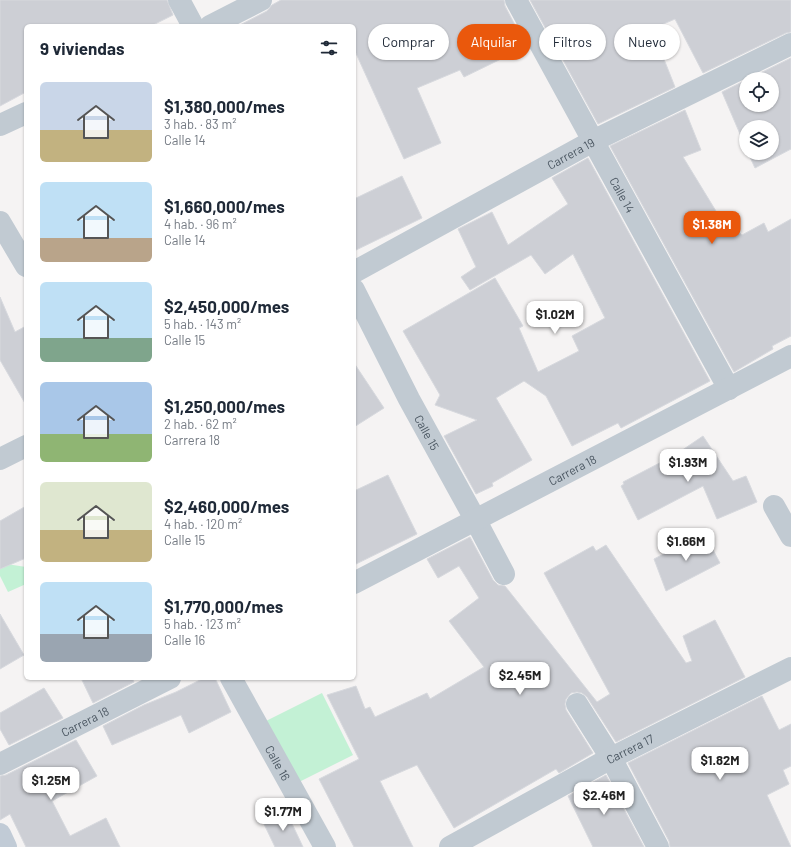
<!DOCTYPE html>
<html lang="es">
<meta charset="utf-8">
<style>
:root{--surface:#fff;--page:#f6f6f7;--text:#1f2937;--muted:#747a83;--accent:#ea580c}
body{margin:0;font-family:Barlow,sans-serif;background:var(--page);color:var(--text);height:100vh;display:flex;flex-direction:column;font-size:15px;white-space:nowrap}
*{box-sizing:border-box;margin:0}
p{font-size:13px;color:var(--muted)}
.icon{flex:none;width:22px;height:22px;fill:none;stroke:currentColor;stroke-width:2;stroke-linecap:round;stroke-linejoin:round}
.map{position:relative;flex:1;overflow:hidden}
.sheet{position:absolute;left:24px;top:24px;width:332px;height:656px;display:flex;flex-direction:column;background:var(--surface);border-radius:6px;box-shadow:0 1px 3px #0004}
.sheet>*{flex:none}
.hud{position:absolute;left:368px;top:24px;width:363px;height:36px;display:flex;gap:8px}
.fabs{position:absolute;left:739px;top:72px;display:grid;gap:8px}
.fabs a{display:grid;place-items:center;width:40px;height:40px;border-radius:50%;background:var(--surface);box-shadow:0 1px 3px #0004;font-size:20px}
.price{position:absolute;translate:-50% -34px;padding:0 9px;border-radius:8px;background:#fff;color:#222;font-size:13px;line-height:26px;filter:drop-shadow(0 1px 2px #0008)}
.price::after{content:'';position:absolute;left:50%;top:24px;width:12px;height:9px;margin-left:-6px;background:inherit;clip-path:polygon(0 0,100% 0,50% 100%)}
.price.current{background:var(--accent);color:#fff}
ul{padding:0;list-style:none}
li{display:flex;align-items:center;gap:12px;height:100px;padding:0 16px}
li span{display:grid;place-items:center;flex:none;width:112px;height:80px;border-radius:6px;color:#555}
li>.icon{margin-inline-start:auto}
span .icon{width:48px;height:48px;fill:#fffc;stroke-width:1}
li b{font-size:17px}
h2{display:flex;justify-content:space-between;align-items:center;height:48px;padding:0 16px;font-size:17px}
.chip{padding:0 14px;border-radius:18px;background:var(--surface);box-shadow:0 1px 3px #0004;font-size:14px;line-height:36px}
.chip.current{background:var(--accent);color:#fff}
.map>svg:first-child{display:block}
.green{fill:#c3f1d5}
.building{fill:#cdcfd5;stroke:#d7d9de}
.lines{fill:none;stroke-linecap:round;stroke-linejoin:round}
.street{stroke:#c1cad2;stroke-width:22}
.secondary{stroke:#c1cbd6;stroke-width:22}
.labels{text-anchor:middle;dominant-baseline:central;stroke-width:3.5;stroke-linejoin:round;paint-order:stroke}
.street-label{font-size:12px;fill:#4a5661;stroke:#fff}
</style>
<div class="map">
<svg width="791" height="847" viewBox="0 0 791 847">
<rect width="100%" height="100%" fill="#f5f3f3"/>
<g class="green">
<path d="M0,563L26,567V584L8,592L0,576Z"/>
<path d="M322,693L353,755L291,786L260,724Z"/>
</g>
<g class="building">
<path d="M0,0H167L173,15L151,26H26V92L0,106Z"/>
<path d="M281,0H504L505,6L516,27L491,36L501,59L464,77L460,70L417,88L441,143L404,159L354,49V26H238L267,11L272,5Z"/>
<path d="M530,0H791V32L786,33L703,73L675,19L652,29L675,87L598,124Z"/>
<path d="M791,58V149L755,168L748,153H772V127H746V148L722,92L746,80V105H772V79H748Z"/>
<path d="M685,110L701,150L683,157L719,216L742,235L764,223L768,232L791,219V336L772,346L773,349L734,372L610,146Z"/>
<path d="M588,158L710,381L621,428L618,423L572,446L546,396L524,381L496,398L532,460L492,483L493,486L476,494L444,436L477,420L435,405L440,395L403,331L495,278L523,326L519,328L538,372L579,351L572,336L605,318L573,254L545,274L531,255L470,290L461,277L476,267L458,229L492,212L508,245L568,204L552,178Z"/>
<path d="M402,176L422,218L354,251V199Z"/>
<path d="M0,297L15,332L26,326V405L0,360Z"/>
<path d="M354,363L384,408L354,427Z"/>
<path d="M703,436L733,481L746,476L757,502L717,519L703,486L638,520L621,486L624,484L623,482L675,455Z"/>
<path d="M388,475L417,534L354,565V491Z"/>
<path d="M26,506V558L0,569V521Z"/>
<path d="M704,533L720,563L666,591L654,559Z"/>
<path d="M470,537L493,580L498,585L505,586L597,702L610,694L544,573L593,546L596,551L606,545L686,663L692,661L683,636L715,620L745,677L616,742L587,697L582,693L577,692L571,693L566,699L565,704L566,710L593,753L559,773L556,769L454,828L417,765L380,781L413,847H354L319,779L359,759L327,695L356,686L365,709L370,707L375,717L427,693L430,699L484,667L449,621L479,598L459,566L438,578L427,559Z"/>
<path d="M0,614L24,655L0,669Z"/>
<path d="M81,678H132L134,682L93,703Z"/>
<path d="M204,678H215L231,712L189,733L181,715L112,745L103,726L144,705L176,692Z"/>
<path d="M44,688L63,718L9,745L0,729V713Z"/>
<path d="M762,696L779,730L791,724V766L783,770L789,784L767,795L791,847H670L669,841L628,763Z"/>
<path d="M76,740L97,776L52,801L70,836L106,818L120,847H26L10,814L0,820V776L6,775Z"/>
<path d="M606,775L644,847H593L568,796Z"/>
<path d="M286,811L303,847H275L263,822Z"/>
</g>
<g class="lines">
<g class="street">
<path d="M179,0L193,26"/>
<path id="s1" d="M516,0L729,389"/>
<path d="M210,26L261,0"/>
<path d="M0,125L26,113"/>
<path d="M0,222L26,266"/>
<path id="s2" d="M354,272L593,141L791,44"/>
<path id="s3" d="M354,290L409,399L475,519L504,574"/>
<path d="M0,459L26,446"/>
<path d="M774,506L791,536"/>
<path id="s4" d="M354,583L791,356"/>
<path id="s5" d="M231,678L325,847"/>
<path d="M577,704L611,758L658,847"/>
<path id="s6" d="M0,764L170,678"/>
<path id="s7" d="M450,847L611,758L791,668"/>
</g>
<path class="secondary" d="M0,834L6,847"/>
</g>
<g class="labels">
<g class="street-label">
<text stroke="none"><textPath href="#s2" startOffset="247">Carrera 19</textPath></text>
<text stroke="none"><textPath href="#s1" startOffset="222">Calle 14</textPath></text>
<text stroke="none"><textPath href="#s3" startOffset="160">Calle 15</textPath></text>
<text stroke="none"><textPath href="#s4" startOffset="246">Carrera 18</textPath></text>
<text stroke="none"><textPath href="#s6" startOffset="95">Carrera 18</textPath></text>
<text stroke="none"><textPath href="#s7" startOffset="205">Carrera 17</textPath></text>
<text stroke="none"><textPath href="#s5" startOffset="97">Calle 16</textPath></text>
</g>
</g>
</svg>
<div class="fabs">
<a><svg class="icon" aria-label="locate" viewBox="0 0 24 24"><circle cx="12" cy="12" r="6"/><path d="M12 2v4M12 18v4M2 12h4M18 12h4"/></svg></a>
<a><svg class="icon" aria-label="layers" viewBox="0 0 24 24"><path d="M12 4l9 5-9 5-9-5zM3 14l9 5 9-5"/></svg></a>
</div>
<b class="price current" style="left:712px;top:245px">$1.38M</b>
<b class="price" style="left:555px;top:335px">$1.02M</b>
<b class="price" style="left:688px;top:483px">$1.93M</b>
<b class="price" style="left:686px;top:562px">$1.66M</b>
<b class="price" style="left:520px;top:696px">$2.45M</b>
<b class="price" style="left:720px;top:781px">$1.82M</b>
<b class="price" style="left:51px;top:801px">$1.25M</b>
<b class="price" style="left:604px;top:816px">$2.46M</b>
<b class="price" style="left:283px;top:832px">$1.77M</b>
<div class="hud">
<a class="chip">Comprar</a>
<a class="chip current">Alquilar</a>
<a class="chip">Filtros</a>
<a class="chip">Nuevo</a>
</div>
<section class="sheet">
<h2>9 viviendas<svg class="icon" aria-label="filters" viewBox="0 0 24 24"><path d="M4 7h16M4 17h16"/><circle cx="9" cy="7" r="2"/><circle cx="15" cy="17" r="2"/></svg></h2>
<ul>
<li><span style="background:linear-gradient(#c9d6e8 60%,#c2b280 0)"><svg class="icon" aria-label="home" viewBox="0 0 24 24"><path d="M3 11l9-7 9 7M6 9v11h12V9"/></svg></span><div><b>$1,380,000/mes</b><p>3 hab. · 83 m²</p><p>Calle 14</p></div></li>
<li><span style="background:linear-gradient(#bfe0f5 70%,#b9a48a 0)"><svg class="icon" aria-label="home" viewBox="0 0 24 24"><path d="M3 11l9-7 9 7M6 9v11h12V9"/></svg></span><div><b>$1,660,000/mes</b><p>4 hab. · 96 m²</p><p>Calle 14</p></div></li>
<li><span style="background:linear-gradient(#bfe0f5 70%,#7fa58c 0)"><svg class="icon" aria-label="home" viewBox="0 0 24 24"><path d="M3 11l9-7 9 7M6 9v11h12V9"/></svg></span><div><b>$2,450,000/mes</b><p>5 hab. · 143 m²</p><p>Calle 15</p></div></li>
<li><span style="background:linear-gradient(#a9c7e8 65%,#8fb573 0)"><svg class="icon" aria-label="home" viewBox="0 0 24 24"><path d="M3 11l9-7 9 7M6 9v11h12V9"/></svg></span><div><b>$1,250,000/mes</b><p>2 hab. · 62 m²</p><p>Carrera 18</p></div></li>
<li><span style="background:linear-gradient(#dfe7d0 60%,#c2b280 0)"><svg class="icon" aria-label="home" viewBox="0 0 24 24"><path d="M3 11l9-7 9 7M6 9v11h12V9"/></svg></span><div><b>$2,460,000/mes</b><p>4 hab. · 120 m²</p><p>Calle 15</p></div></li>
<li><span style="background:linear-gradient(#bfe0f5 65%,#9aa5b1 0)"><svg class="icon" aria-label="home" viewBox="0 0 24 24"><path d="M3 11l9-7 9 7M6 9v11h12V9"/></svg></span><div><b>$1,770,000/mes</b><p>5 hab. · 123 m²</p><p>Calle 16</p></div></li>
</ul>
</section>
</div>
